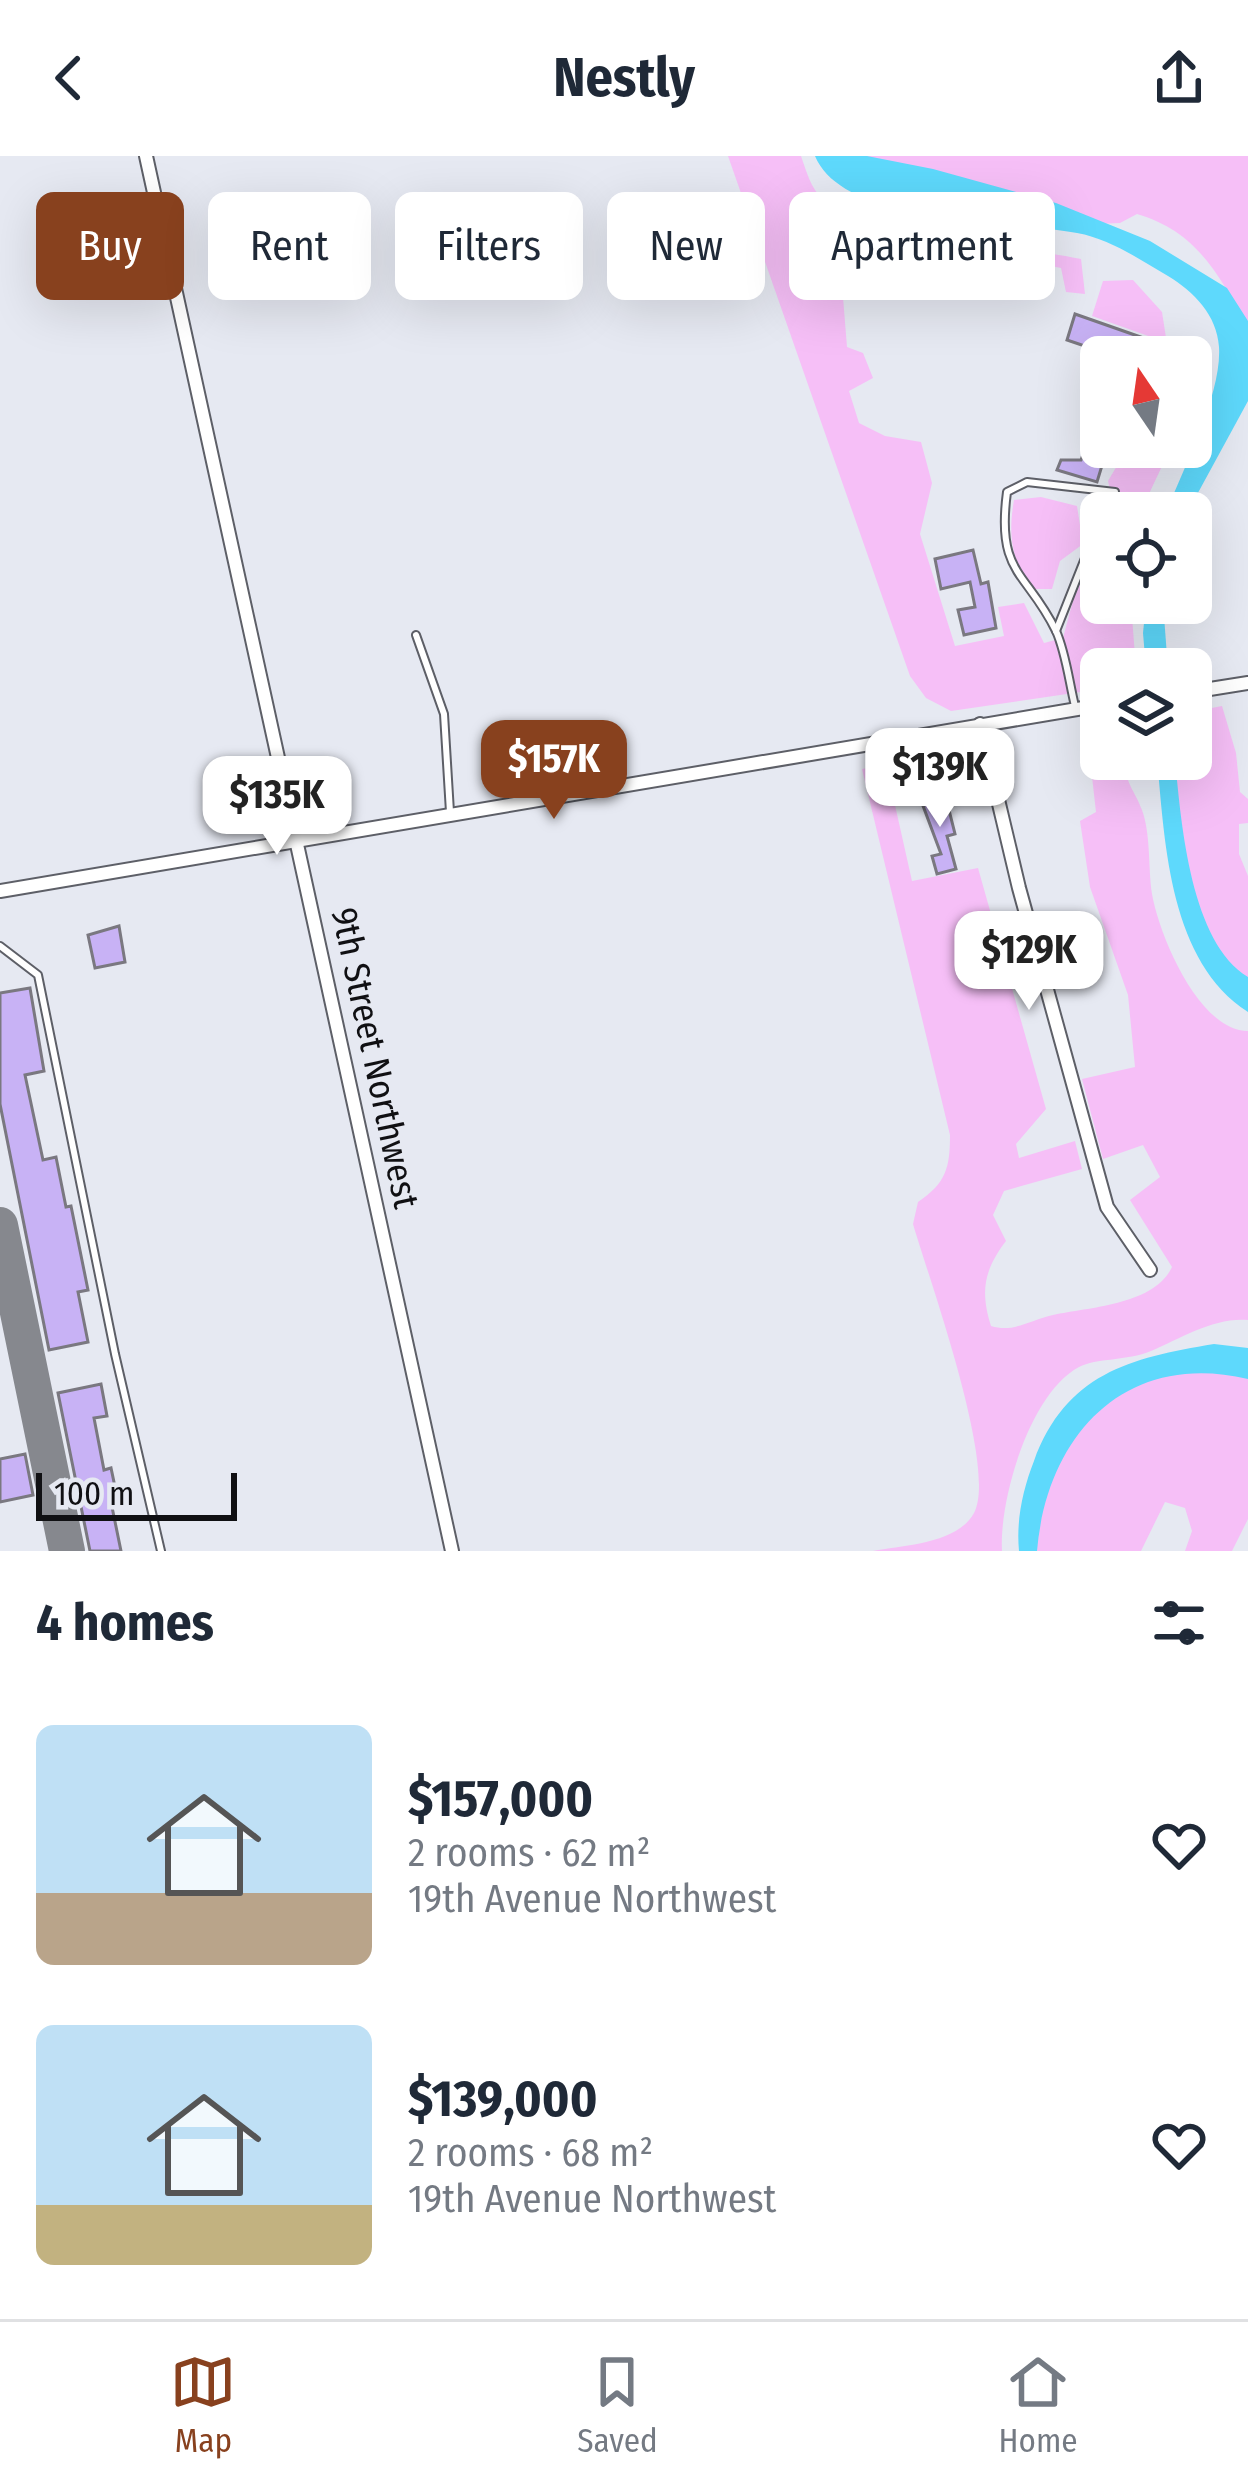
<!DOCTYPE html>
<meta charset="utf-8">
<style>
:root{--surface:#fff;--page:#f2f2f3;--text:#1f2937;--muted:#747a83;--line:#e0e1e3;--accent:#88411e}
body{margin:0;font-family:"Fira Sans Condensed",sans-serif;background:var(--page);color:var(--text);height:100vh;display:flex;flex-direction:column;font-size:45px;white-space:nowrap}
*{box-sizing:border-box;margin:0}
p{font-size:39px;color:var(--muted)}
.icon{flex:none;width:66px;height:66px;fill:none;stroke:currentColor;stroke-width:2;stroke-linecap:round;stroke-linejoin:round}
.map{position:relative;height:1395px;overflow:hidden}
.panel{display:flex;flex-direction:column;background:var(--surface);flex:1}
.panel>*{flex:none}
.top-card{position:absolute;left:36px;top:36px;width:1176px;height:108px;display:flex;gap:24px}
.needle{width:78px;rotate:347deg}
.buttons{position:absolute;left:1080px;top:180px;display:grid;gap:24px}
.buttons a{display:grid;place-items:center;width:132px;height:132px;border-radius:18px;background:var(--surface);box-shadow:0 12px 48px #0002;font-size:60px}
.scale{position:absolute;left:36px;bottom:30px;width:201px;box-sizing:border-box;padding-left:12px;border:6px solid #101013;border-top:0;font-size:33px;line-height:42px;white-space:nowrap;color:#101013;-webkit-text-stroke:9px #e6e9f2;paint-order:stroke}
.price{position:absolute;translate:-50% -102px;padding:0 27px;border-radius:24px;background:#fff;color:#222;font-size:39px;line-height:78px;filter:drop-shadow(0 3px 6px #0008)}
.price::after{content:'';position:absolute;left:50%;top:72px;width:36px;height:27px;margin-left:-18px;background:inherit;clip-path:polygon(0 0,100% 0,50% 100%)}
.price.active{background:var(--accent);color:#fff}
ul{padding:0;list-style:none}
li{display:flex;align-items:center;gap:36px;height:300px;padding:0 36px}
li span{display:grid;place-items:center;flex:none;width:336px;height:240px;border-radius:18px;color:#555}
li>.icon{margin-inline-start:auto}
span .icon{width:144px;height:144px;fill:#fffc;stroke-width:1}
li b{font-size:51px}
h2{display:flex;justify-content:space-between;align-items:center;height:144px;padding:0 36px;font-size:51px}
.chip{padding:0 42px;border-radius:18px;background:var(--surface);box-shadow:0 12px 48px #0002;font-size:42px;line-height:108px}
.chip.active{background:var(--accent);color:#fff}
header{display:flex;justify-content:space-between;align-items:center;height:156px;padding:0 36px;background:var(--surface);font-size:54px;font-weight:700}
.menu{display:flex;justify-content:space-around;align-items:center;height:168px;border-top:3px solid var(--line);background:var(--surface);font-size:33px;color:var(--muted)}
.menu a{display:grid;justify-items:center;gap:6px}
.menu .active{color:var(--accent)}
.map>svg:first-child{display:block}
.green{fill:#f6bff7}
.water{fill:#5ed9fc}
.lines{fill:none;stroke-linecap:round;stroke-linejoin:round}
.taxiway{stroke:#86888e;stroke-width:36}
.building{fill:#c8b2f5;stroke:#7a7880;stroke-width:3}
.lane-casing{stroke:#5d5f67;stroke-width:10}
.street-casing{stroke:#5d5f67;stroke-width:16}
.lane{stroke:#fff;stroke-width:6}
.street{stroke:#fff;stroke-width:12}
.labels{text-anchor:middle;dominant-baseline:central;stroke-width:10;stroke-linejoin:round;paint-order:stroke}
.street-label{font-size:36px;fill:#101013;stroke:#e6e9f2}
</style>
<header><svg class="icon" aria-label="back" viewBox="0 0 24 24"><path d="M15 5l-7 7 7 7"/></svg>Nestly<svg class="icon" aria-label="share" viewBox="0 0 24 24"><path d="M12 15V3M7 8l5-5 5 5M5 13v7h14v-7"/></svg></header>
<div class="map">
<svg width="1248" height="1395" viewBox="0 0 1248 1395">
<rect width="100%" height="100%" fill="#e6e9f2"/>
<g class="green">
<path d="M728,0H801C806,14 811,33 822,42C849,66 1036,94 1081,103L1085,138L1066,136L1061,112L1009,102L999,114L893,103L854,105L843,141L847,191L863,197L873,222L849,235L859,267L885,280L921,286L932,327L920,378L955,490L1004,480L998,451L1024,447L1044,487L1063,482L1074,441L1101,384V447H1131L1136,513H1101V533L951,555L926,542L910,520Z"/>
<path d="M845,0H1248V169C1217,118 1198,76 1137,58L1120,67L1095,68Z"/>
<path d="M1133,124L1162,156L1169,201H1148L1154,182L1092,160L1103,125Z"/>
<path d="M1128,291H1171L1140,357H1116L1108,325Z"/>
<path d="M1041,341L1077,350L1083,388L1060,405L1052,433H1032C1011,404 1008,379 1014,344Z"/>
<path d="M1222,550L1236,597L1240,636L1248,643V667L1239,668V698L1248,720V839L1198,776L1169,654L1182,603H1191V556Z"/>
<path d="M1101,583V603H1124C1126,629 1134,633 1142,654C1151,679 1148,712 1152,738C1159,779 1199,875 1248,875V1164C1215,1161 1181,1182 1151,1195C1127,1205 1096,1202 1079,1211C1030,1237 999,1343 1002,1395H873C904,1389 957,1388 974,1357C998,1312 929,1123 913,1068L918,1046C946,1027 950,1012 950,979L862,613L886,609L912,725L978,712L1046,953L1016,988L1019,1002L1075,985L1082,1013L1004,1035L993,1059L1006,1085C984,1114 980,1135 991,1170C1014,1177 1030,1164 1053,1159C1090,1151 1154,1149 1172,1111L1130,1044L1160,1021L1143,989L1103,1003L1082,923L1135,911L1128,839L1090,731L1080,665L1096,656L1088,585Z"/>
<path d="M1248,1203V1363L1232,1395H1185L1192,1375L1185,1352L1165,1346L1141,1395H1031L1043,1325L1113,1224Z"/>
</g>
<g class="water">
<path d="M815,0H867L933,13L1056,47L1150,85L1227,132L1248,165V245L1187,357H1166C1183,313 1222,238 1219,191C1217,159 1194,136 1168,120C1139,103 1110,83 1077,77C1010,64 844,70 815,0Z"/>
<path d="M1146,447H1163L1168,513H1146L1143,477Z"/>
<path d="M1157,603H1175C1181,665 1190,786 1248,821V856C1169,805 1165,687 1157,603Z"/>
<path d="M1214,1188L1248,1192V1223C1125,1194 1047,1279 1037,1395H1019C1016,1364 1023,1333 1034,1305C1066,1218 1129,1202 1214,1188Z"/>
</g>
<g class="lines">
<path class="taxiway" d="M0,1069L67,1395"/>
</g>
<g class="building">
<path d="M1075,158L1152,185L1146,201H1117L1067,184Z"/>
<path d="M1084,296L1104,303L1097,326L1057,314L1061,304H1081Z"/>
<path d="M973,394L981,428L988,426L996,472L964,479L958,454L975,451L970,426L941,433L935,403Z"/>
<path d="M936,635L940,648L947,646L955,678L947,680L956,713L937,718L932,700L941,698L919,639Z"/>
<path d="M119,770L125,806L95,812L88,779Z"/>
<path d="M30,832L44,915L25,919L43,1004L56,1001L66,1051L71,1050L88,1134L78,1136L88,1186L49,1194L0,948V837Z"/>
<path d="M101,1228L107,1260L94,1262L104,1314L111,1312L119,1350L112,1351L121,1395H90L58,1237Z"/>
<path d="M25,1298L33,1339L0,1346V1303Z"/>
</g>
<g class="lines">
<g class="lane-casing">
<g id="lane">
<path d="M1056,475L1089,392L1101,375"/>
<path d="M416,479L444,558L450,656"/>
<path d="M1075,550C1069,526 1066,497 1056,475C1027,415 996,419 1007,336L1027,326L1115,336L1114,357"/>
<path d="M0,790L38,819L115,1198L161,1395"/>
</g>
</g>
<g class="street-casing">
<g id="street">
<path d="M146,0L452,1395"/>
<path d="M1191,536L1248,527"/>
<path d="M980,568L1019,732L1107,1051L1150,1114"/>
<path d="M0,735L1101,549"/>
</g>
</g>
<use href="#lane" class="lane"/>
<use href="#street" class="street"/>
</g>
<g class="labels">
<g class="street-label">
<text transform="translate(375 902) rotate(78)">9th Street Northwest</text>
</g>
</g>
</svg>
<div class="buttons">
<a><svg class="needle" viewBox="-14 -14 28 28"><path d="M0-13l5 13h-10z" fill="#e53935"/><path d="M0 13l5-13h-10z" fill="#747a83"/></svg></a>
<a><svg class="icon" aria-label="locate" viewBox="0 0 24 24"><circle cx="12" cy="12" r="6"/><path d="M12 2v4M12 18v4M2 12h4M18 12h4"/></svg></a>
<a><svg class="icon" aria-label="layers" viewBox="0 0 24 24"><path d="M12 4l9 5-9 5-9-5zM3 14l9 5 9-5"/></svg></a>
</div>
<div class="scale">100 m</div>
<b class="price active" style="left:554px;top:666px">$157K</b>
<b class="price" style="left:940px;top:674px">$139K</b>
<b class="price" style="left:277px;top:702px">$135K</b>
<b class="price" style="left:1029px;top:857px">$129K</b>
<div class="top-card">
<a class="chip active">Buy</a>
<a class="chip">Rent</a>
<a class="chip">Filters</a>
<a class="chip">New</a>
<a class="chip">Apartment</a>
</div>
</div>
<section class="panel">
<h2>4 homes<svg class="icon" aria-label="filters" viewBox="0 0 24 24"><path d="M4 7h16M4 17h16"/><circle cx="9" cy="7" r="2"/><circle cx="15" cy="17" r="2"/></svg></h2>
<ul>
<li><span style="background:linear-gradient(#bfe0f5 70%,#b9a48a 0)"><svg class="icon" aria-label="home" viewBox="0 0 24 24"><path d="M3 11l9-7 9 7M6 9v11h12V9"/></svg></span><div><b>$157,000</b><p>2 rooms · 62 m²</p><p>19th Avenue Northwest</p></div><svg class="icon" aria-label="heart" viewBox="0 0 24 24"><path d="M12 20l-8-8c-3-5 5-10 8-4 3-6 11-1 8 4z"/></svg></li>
<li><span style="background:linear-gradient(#bfe0f5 75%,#c2b280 0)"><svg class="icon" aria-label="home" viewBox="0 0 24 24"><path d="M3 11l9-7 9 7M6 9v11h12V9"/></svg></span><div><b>$139,000</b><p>2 rooms · 68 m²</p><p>19th Avenue Northwest</p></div><svg class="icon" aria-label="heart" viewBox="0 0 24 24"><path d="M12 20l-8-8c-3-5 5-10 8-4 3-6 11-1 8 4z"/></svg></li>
</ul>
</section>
<nav class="menu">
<a class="active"><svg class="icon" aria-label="map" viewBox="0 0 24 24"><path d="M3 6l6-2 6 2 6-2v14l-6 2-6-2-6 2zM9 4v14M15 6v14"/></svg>Map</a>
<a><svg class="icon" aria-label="saved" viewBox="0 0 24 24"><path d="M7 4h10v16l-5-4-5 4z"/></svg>Saved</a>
<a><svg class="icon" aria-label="home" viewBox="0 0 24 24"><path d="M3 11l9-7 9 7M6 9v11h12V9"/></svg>Home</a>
</nav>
